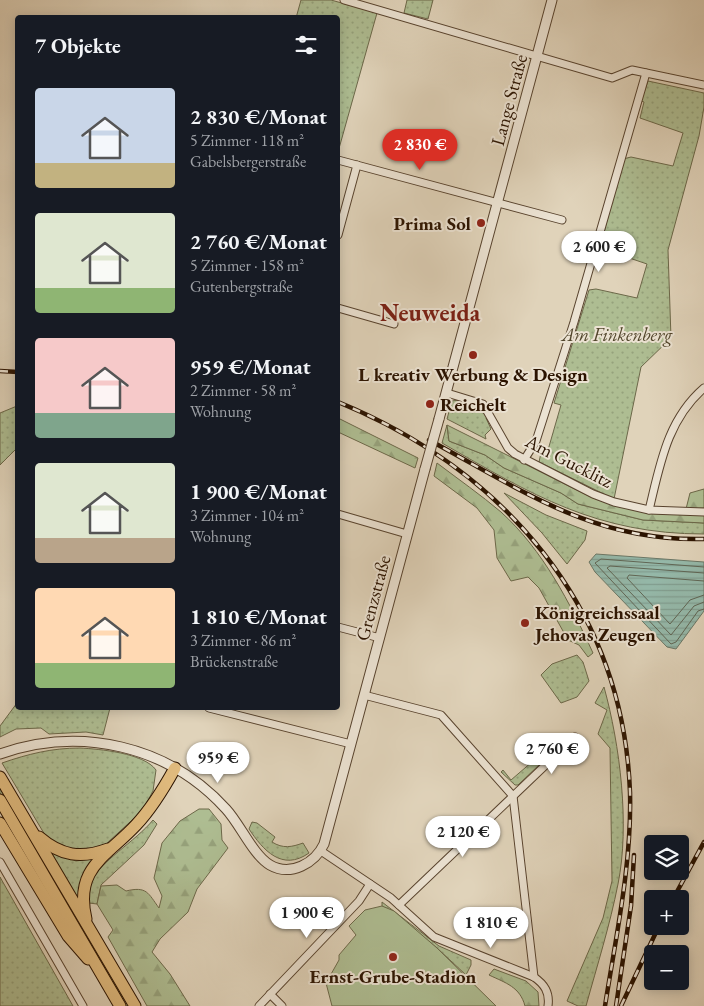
<!DOCTYPE html>
<html lang="de">
<meta charset="utf-8">
<style>
:root{--surface:#171b24;--page:#20242c;--text:#f1f3f6;--muted:#9ea1a6;--accent:#d93025}
body{margin:0;font-family:"EB Garamond",serif;background:var(--page);color:var(--text);height:100vh;display:flex;flex-direction:column;font-size:19px;white-space:nowrap}
*{box-sizing:border-box;margin:0}
p{font-size:16px;color:var(--muted)}
.icon{flex:none;width:28px;height:28px;fill:none;stroke:currentColor;stroke-width:2;stroke-linecap:round;stroke-linejoin:round}
.map{position:relative;flex:1;overflow:hidden}
.sheet{position:absolute;left:15px;top:15px;width:325px;height:695px;display:flex;flex-direction:column;background:var(--surface);border-radius:5px;box-shadow:0 2px 12px #0003}
.sheet>*{flex:none}
.tools{position:absolute;left:644px;top:835px;display:grid;gap:10px}
.tools a{display:grid;place-items:center;width:45px;height:45px;border-radius:5px;background:var(--surface);box-shadow:0 2px 12px #0003;font-size:25px}
.price{position:absolute;translate:-50% -42px;padding:0 11px;border-radius:18px;background:#fff;color:#222;font-size:16px;line-height:32px;filter:drop-shadow(0 1px 2px #0008)}
.price::after{content:'';position:absolute;left:50%;top:30px;width:15px;height:11px;margin-left:-8px;background:inherit;clip-path:polygon(0 0,100% 0,50% 100%)}
.price.current{background:var(--accent);color:#fff}
ul{padding:0;list-style:none}
li{display:flex;align-items:center;gap:15px;height:125px;padding:0 20px}
li span{display:grid;place-items:center;flex:none;width:140px;height:100px;border-radius:5px;color:#555}
li>.icon{margin-inline-start:auto}
span .icon{width:60px;height:60px;fill:#fffc;stroke-width:1}
li b{font-size:21px}
h2{display:flex;justify-content:space-between;align-items:center;height:60px;padding:0 20px;font-size:21px}
.map>svg:first-child{display:block}
.grass{fill:url(#grass-dots);stroke:#6c6849}
.forest{fill:url(#forest-firs);stroke:#6c6849}
.pitch{fill:#aebd92;stroke:#6c6849}
.water{fill:url(#water-rules);stroke:#6b7766}
.lines{fill:none;stroke-linecap:round;stroke-linejoin:round}
.shore{stroke:#606655;stroke-width:1}
.minor-casing{stroke:#58432e;stroke-width:9}
.tertiary-casing{stroke:#58432e;stroke-width:11}
.trunk-casing{stroke:#2b1300;stroke-width:13}
.minor{stroke:#ebe2d2;stroke-width:7}
.tertiary{stroke:#ebe2d2;stroke-width:9}
.trunk{stroke:#e0ba7d;stroke-width:11}
.rail-casing{stroke:#2b1300;stroke-width:4.5}
.rail{stroke:#ebe2d2;stroke-width:2.5;stroke-dasharray:8;stroke-linecap:butt}
.tertiary-bridge-casing{stroke:#58432e;stroke-width:11;stroke-linecap:butt}
.tertiary-bridge{stroke:#ebe2d2;stroke-width:9}
.poi-dot{fill:#8f2418;stroke:#ebe2d2;stroke-width:2}
.labels{text-anchor:middle;dominant-baseline:central;stroke-width:4;stroke-linejoin:round;paint-order:stroke}
.street-label{font-size:19px;fill:#2b1300;stroke:#ebe2d2}
.poi-label{font-size:19px;font-weight:bold;fill:#2b1300;stroke:#ebe2d2}
.park-label{font-size:19px;font-style:italic;fill:#52462c;stroke:#ebe2d2}
.district-label{font-size:24px;font-weight:bold;fill:#7a1f14;stroke:#ebe2d2}
</style>
<div class="map">
<svg width="704" height="1006" viewBox="0 0 704 1006">
<defs>
<pattern id="grass-dots" width="8" height="8" patternUnits="userSpaceOnUse" patternTransform="scale(1.25)"><rect width="8" height="8" fill="#aebd92"/><path d="M2 2h.1M6 6h.1" fill="none" stroke="#96a27c" stroke-width="1.8" stroke-linecap="round"/></pattern>
<pattern id="forest-firs" width="22" height="20" patternUnits="userSpaceOnUse" patternTransform="scale(1.25)"><rect width="22" height="20" fill="#aebd92"/><path d="M5 1l3.5 6h-7zM16 11l3.5 6h-7z" fill="#96a27c"/></pattern>
<pattern id="water-rules" width="6" height="5" patternUnits="userSpaceOnUse" patternTransform="scale(1.25)"><rect width="6" height="5" fill="#95b9aa"/><path d="M0 2.5h6" fill="none" stroke="#819e90"/></pattern>
</defs>
<rect width="100%" height="100%" fill="#e0d3ba"/>
<filter id="stains"><feTurbulence type="fractalNoise" baseFrequency=".004" numOctaves="4"/><feColorMatrix values="0 0 0 0 .2 0 0 0 0 .09 0 0 0 0 .02 0 0 0 .5 -.17"/></filter>
<radialGradient id="worn" r=".72"><stop offset=".6" stop-color="#630" stop-opacity="0"/><stop offset="1" stop-color="#630" stop-opacity=".3"/></radialGradient>
<g class="grass">
<path d="M301,0H331L377,13L338,152V18H296Z"/>
<path d="M407,0H433L428,19L404,13Z"/>
<path d="M648,81L704,93V107L699,136L668,250L671,338L641,367L614,499L539,462L542,448L548,450L561,405L554,403L589,290L596,289L637,298L647,264L600,248L623,159L631,157L673,166L683,133L640,118L644,102L641,101Z"/>
<path d="M458,400L474,405L488,416L486,418L491,429L485,435L486,439L447,419L452,401Z"/>
<path d="M17,406V448L0,465V413Z"/>
<path d="M447,425L449,441L485,455L504,468L561,493L578,504L643,520L704,523V534C597,534 532,495 442,443Z"/>
<path d="M504,493L546,515L587,531L585,540L567,564L542,533Z"/>
<path d="M577,655L583,662L589,681L577,697L561,703L541,675L552,664Z"/>
<path d="M604,687C620,745 630,825 618,884C610,925 597,966 586,1006H578L567,1001L603,918L612,881L610,748L598,734L607,710L595,703Z"/>
<path d="M17,703L18,708H110L103,735L86,732L49,734L41,728L16,729L0,737V726Z"/>
<path d="M525,745L534,754L537,752L540,755L536,758L540,764L518,785H515L501,772L503,770L511,780L533,761L522,748Z"/>
<path d="M80,748C99,749 144,753 156,770L153,791L142,811L106,844L79,853L48,840L2,763C28,754 52,748 80,748Z"/>
<path d="M0,785L130,1006H125L0,793Z"/>
<path d="M153,820L157,824L144,845L101,885L97,904L89,903C89,897 87,888 89,884C99,862 136,841 153,820Z"/>
<path d="M252,822L257,823L275,837L272,842C283,849 292,847 303,843L309,853C282,872 263,850 249,829Z"/>
<path d="M51,851L76,861L96,858L80,904L49,852Z"/>
<path d="M0,877L73,1006H0Z"/>
<path d="M382,902L439,946L471,960V965L466,975L437,948L382,906Z"/>
</g>
<g class="forest">
<path d="M338,418L418,458L415,468L338,432Z"/>
<path d="M447,425L593,498L616,506L704,515V523L643,520L578,504L561,493L504,468L485,455L449,441Z"/>
<path d="M437,463C458,479 481,495 501,512C543,550 570,603 593,653L588,657L579,645L568,640L539,588L528,577L511,581L497,558L494,530L477,508L434,476Z"/>
<path d="M704,489V508L686,509L690,493Z"/>
<path d="M199,809H209L221,824L222,840L228,848L197,889L188,912L160,939L152,952L170,974L190,1006H147L108,937L113,930L97,904L101,886L117,885L126,891C147,886 148,893 159,908L162,896L154,878L162,843L180,821Z"/>
<path d="M494,969L526,981L538,992L539,1006H525C520,987 506,983 489,975Z"/>
</g>
<path class="pitch" d="M382,906L394,911L437,948L496,1006H332L326,983L339,960V955L356,935L349,926L365,910Z"/>
<path class="water" d="M596,554L704,562V611L676,649L667,647L595,572L589,562Z"/>
<g class="lines">
<g class="shore">
<path d="M704,567L601,559L595,563L671,644L676,642L698,611L704,609"/>
<path d="M704,573L610,566L607,568L671,635L694,606L704,602"/>
<path d="M704,581L629,575L627,578L670,624L690,600L704,595"/>
</g>
<g class="minor-casing">
<g id="minor">
<path d="M344,0L612,78L632,70L704,85"/>
<path d="M338,160L562,220"/>
<path d="M338,235L357,165"/>
<path d="M338,308L394,324"/>
<path d="M447,393L483,404L508,448L515,454L593,494L614,502L649,510L704,512"/>
<path d="M524,460L536,441L574,322L646,73"/>
<path d="M649,510C660,465 667,420 704,388"/>
<path d="M338,514L407,534"/>
<path d="M338,627L380,638"/>
<path d="M364,695L441,715L513,796L534,977"/>
<path d="M209,708L351,744"/>
<path d="M321,851L391,898L434,937L534,977C544,984 550,992 548,1006"/>
<path d="M0,862L83,1006"/>
<path d="M399,905L575,737"/>
<path d="M270,994L282,1006"/>
<path d="M259,1006L359,901L370,884"/>
</g>
</g>
<g class="tertiary-casing">
<g id="tertiary">
<path d="M439,419L552,0"/>
<path d="M0,754C80,726 168,745 226,809C240,824 253,855 270,865C291,877 315,863 324,844L425,469"/>
</g>
</g>
<g class="trunk-casing">
<g id="trunk">
<path d="M0,777L135,1006"/>
<path d="M0,800L120,1006"/>
<path d="M0,823L68,936L88,959"/>
<path d="M39,837C61,856 81,859 108,849"/>
<path d="M86,919C74,868 106,857 136,825C152,808 164,788 175,768"/>
</g>
</g>
<use href="#minor" class="minor"/>
<use href="#tertiary" class="tertiary"/>
<use href="#trunk" class="trunk"/>
<g class="rail-casing">
<g id="rail">
<path d="M0,371L18,372"/>
<path d="M338,402C504,470 623,607 630,792C632,863 616,936 605,1006"/>
<path d="M429,440C522,490 593,542 704,539"/>
<path d="M673,899L704,842"/>
<path d="M616,1006L631,906L634,855"/>
<path d="M621,1006L659,926"/>
</g>
</g>
<use href="#rail" class="rail"/>
<g class="tertiary-bridge-casing">
<path id="tertiary-bridge" d="M425,469L439,419"/>
</g>
<use href="#tertiary-bridge" class="tertiary-bridge"/>
</g>
<g class="poi-dot">
<circle cx="481" cy="223" r="5"/>
<circle cx="473" cy="355" r="5"/>
<circle cx="430" cy="404" r="5"/>
<circle cx="525" cy="623" r="5"/>
<circle cx="393" cy="957" r="5"/>
</g>
<g class="labels">
<g class="street-label">
<text transform="translate(509 100) rotate(-75)">Lange Straße</text>
<text transform="translate(569 461) rotate(27)">Am Gucklitz</text>
<text transform="translate(373 598) rotate(-75)">Grenzstraße</text>
</g>
<g class="poi-label">
<text x="471" y="223" text-anchor="end">Prima Sol</text>
<text x="473" y="374">L kreativ Werbung &amp; Design</text>
<text x="440" y="404" text-anchor="start">Reichelt</text>
<text x="535" y="612" text-anchor="start">Königreichssaal<tspan x="535" dy="22">Jehovas Zeugen</tspan></text>
<text x="393" y="976">Ernst-Grube-Stadion</text>
</g>
<g class="park-label">
<text x="617" y="334">Am Finkenberg</text>
</g>
<g class="district-label">
<text x="430" y="312">Neuweida</text>
</g>
</g>
<rect width="100%" height="100%" filter="url(#stains)"/>
<rect width="100%" height="100%" fill="url(#worn)"/>
</svg>
<div class="tools">
<a><svg class="icon" aria-label="layers" viewBox="0 0 24 24"><path d="M12 4l9 5-9 5-9-5zM3 14l9 5 9-5"/></svg></a>
<a>+</a>
<a>−</a>
</div>
<b class="price current" style="left:420px;top:171px">2 830 €</b>
<b class="price" style="left:599px;top:273px">2 600 €</b>
<b class="price" style="left:552px;top:775px">2 760 €</b>
<b class="price" style="left:218px;top:784px">959 €</b>
<b class="price" style="left:463px;top:858px">2 120 €</b>
<b class="price" style="left:307px;top:939px">1 900 €</b>
<b class="price" style="left:491px;top:949px">1 810 €</b>
<section class="sheet">
<h2>7 Objekte<svg class="icon" aria-label="filters" viewBox="0 0 24 24"><path d="M4 7h16M4 17h16"/><circle cx="9" cy="7" r="2"/><circle cx="15" cy="17" r="2"/></svg></h2>
<ul>
<li><span style="background:linear-gradient(#c9d6e8 75%,#c2b280 0)"><svg class="icon" aria-label="home" viewBox="0 0 24 24"><path d="M3 11l9-7 9 7M6 9v11h12V9"/></svg></span><div><b>2 830 €/Monat</b><p>5 Zimmer · 118 m²</p><p>Gabelsbergerstraße</p></div></li>
<li><span style="background:linear-gradient(#dfe7d0 75%,#8fb573 0)"><svg class="icon" aria-label="home" viewBox="0 0 24 24"><path d="M3 11l9-7 9 7M6 9v11h12V9"/></svg></span><div><b>2 760 €/Monat</b><p>5 Zimmer · 158 m²</p><p>Gutenbergstraße</p></div></li>
<li><span style="background:linear-gradient(#f6c9c9 75%,#7fa58c 0)"><svg class="icon" aria-label="home" viewBox="0 0 24 24"><path d="M3 11l9-7 9 7M6 9v11h12V9"/></svg></span><div><b>959 €/Monat</b><p>2 Zimmer · 58 m²</p><p>Wohnung</p></div></li>
<li><span style="background:linear-gradient(#dfe7d0 75%,#b9a48a 0)"><svg class="icon" aria-label="home" viewBox="0 0 24 24"><path d="M3 11l9-7 9 7M6 9v11h12V9"/></svg></span><div><b>1 900 €/Monat</b><p>3 Zimmer · 104 m²</p><p>Wohnung</p></div></li>
<li><span style="background:linear-gradient(#ffd9b3 75%,#8fb573 0)"><svg class="icon" aria-label="home" viewBox="0 0 24 24"><path d="M3 11l9-7 9 7M6 9v11h12V9"/></svg></span><div><b>1 810 €/Monat</b><p>3 Zimmer · 86 m²</p><p>Brückenstraße</p></div></li>
</ul>
</section>
</div>
